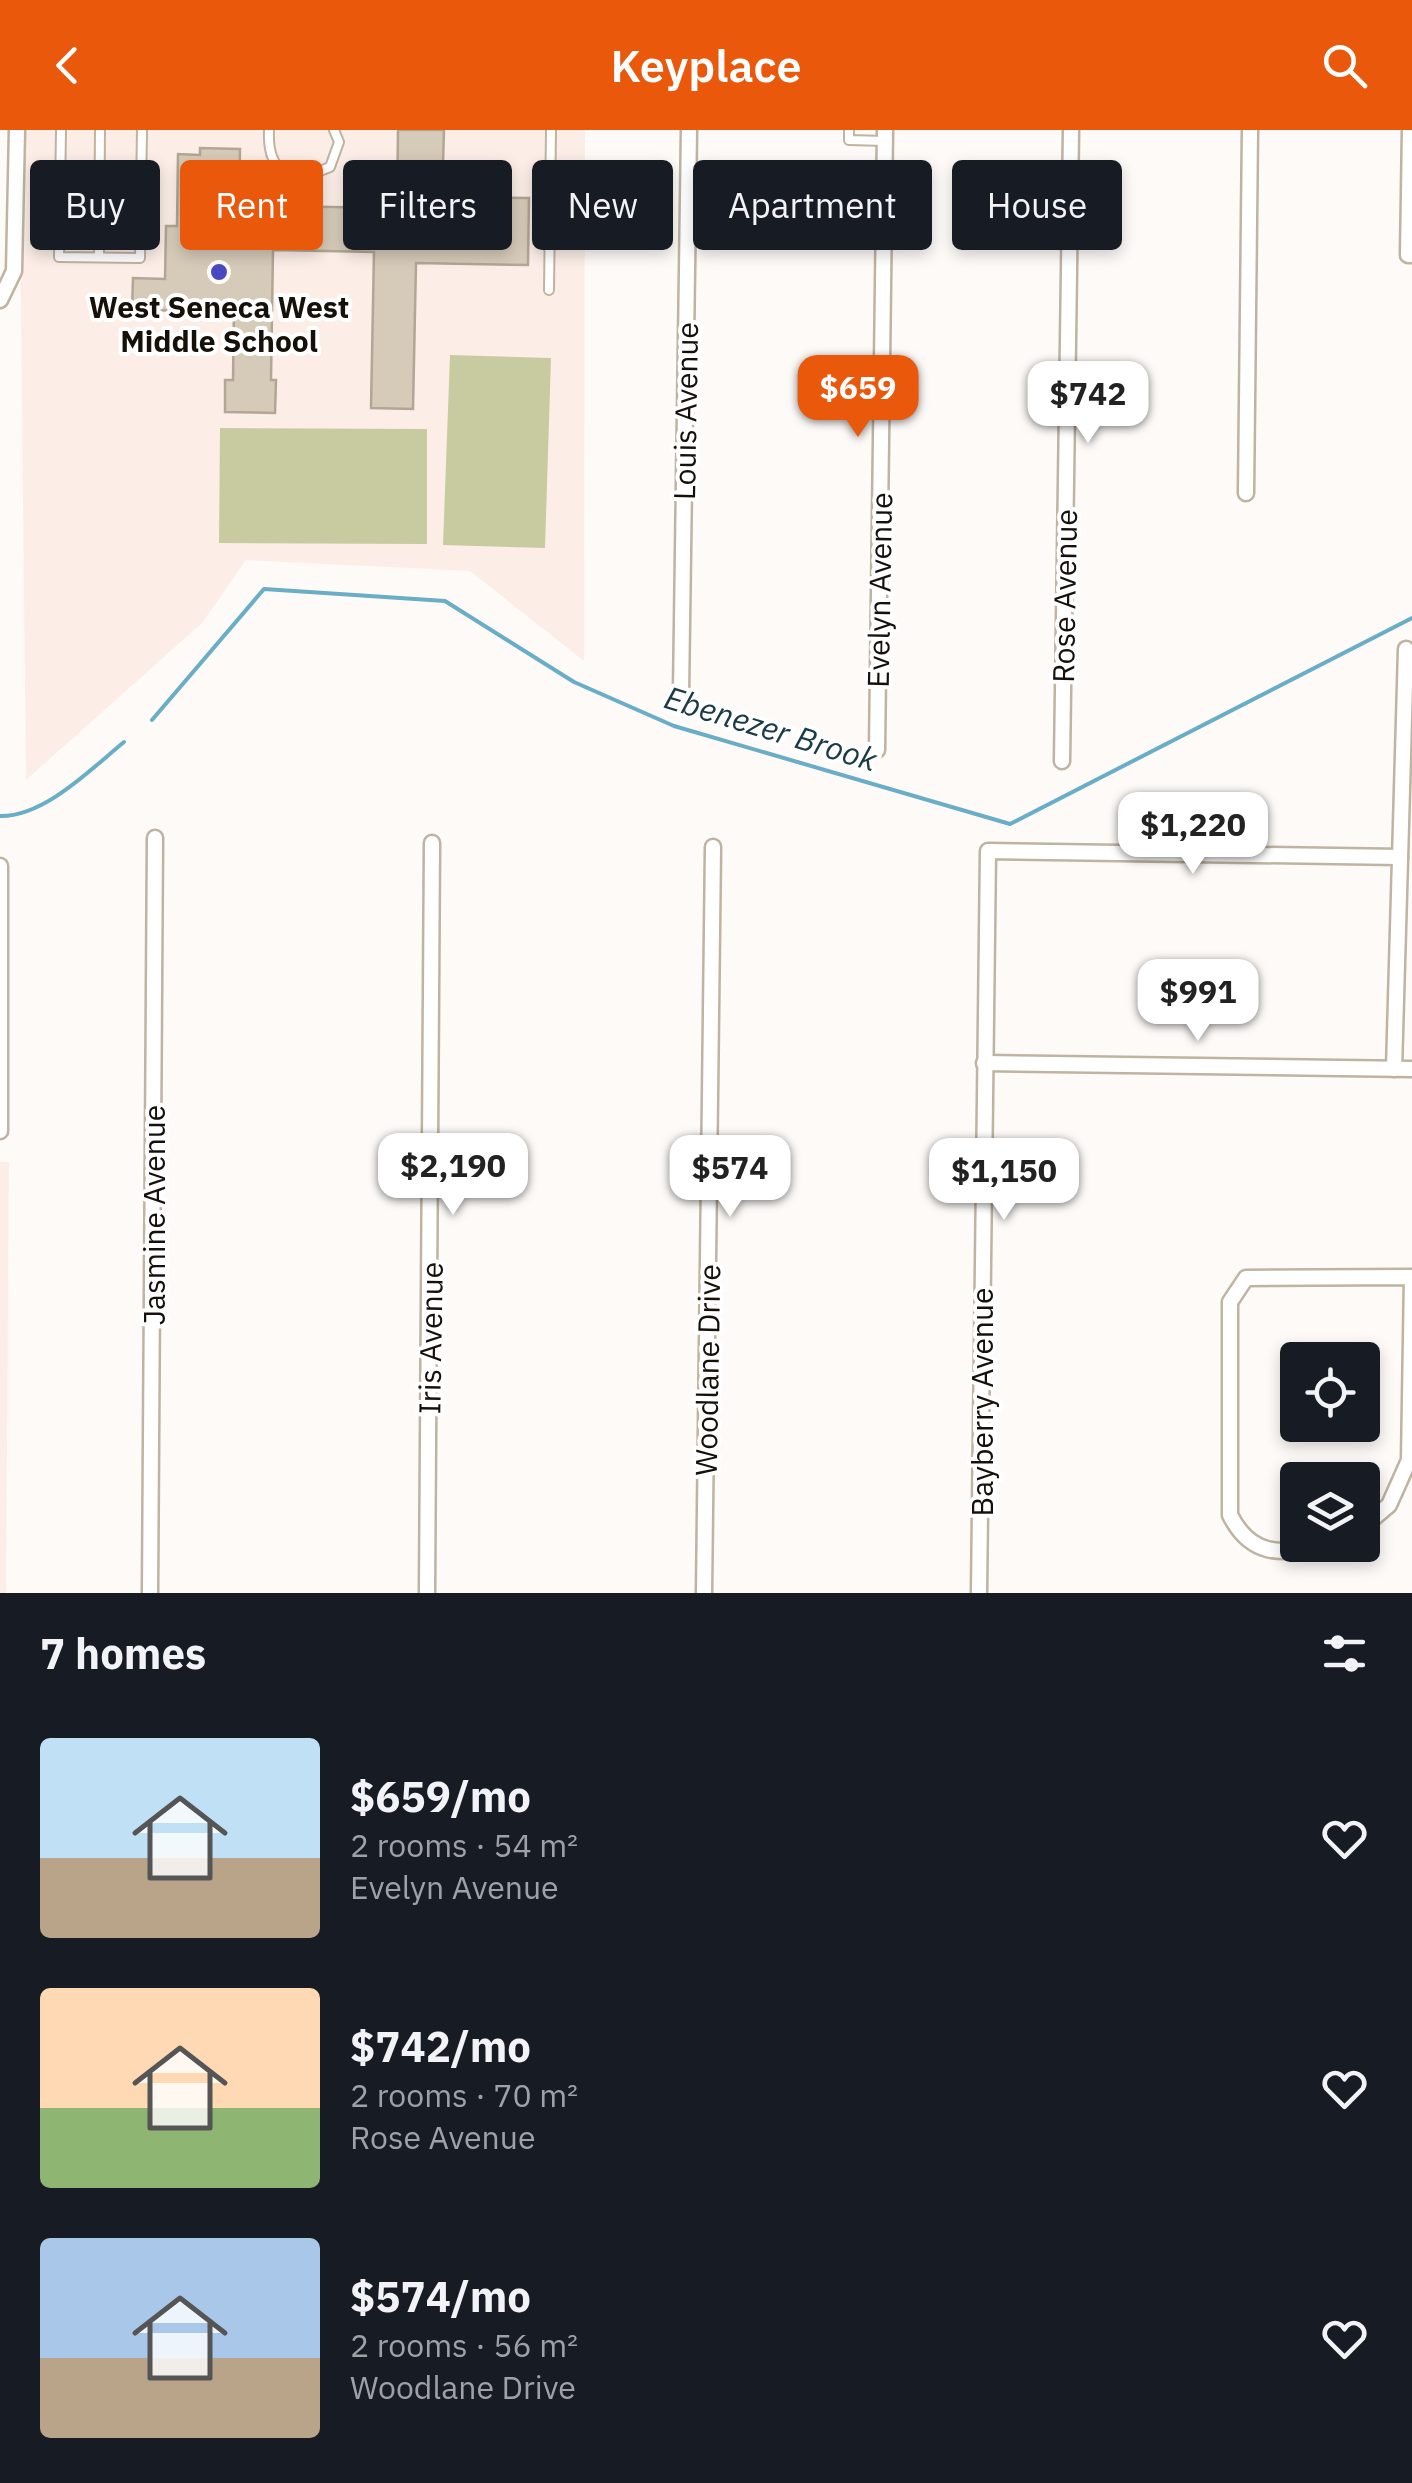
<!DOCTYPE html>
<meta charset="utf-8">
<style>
:root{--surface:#171b24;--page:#242831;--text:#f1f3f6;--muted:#9ea1a6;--accent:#ea580c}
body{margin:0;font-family:"IBM Plex Sans",sans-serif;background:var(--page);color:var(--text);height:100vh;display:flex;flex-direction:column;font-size:38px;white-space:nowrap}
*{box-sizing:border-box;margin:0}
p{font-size:32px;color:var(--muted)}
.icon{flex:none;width:55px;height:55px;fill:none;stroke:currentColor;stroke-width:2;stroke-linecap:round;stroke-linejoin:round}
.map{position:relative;height:1463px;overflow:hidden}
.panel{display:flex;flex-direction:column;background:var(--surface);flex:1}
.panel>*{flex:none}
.top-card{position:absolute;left:30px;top:30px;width:1352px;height:90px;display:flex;gap:20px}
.tools{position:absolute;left:1280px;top:1212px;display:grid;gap:20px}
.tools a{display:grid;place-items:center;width:100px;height:100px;border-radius:10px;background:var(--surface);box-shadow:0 5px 15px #0003;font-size:50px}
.price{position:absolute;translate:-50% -85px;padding:0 22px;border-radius:20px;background:#fff;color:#222;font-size:32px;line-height:65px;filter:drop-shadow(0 2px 5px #0008)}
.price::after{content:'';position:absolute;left:50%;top:60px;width:30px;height:22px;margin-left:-15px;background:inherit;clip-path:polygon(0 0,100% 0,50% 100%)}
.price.selected{background:var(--accent);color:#fff}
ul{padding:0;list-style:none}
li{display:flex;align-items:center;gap:30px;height:250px;padding:0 40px}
li span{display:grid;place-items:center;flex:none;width:280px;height:200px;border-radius:10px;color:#555}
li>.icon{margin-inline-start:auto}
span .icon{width:120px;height:120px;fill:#fffc;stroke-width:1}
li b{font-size:42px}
h2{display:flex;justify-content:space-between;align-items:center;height:120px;padding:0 40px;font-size:42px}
.chip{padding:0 35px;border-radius:10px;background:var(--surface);box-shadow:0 5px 15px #0003;font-size:35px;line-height:90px}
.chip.selected{background:var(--accent);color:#fff}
header{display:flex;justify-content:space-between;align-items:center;height:130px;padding:0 40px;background:var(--accent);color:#fff;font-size:45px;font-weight:600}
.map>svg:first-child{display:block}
.education{fill:#fceee7}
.green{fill:#c8cba0}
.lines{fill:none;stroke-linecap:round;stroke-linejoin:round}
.stream{stroke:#69adc6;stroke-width:4}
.building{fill:#d6cab8;stroke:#b2a694;stroke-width:2.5}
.service-casing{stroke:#bfb3a1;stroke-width:12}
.minor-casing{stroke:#bfb3a1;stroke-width:19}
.service{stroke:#fff;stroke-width:8}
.minor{stroke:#fff;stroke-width:14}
.poi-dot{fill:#494ac0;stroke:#fff;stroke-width:4}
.labels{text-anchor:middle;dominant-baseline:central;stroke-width:8;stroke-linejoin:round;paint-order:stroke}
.poi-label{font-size:30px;font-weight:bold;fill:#15100a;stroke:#fff}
.street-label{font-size:30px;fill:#15100a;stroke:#fff}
.water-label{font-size:32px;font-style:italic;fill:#1a3a46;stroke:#fff}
</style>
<header><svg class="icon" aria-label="back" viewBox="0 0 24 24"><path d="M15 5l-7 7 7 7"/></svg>Keyplace<svg class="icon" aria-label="search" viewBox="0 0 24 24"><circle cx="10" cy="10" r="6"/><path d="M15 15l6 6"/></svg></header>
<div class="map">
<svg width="1412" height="1463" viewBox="0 0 1412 1463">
<rect width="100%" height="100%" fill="#fdfaf7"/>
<g class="education">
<path d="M19,0H585L584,531L470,441L246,430L202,493L26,650Z"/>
<path d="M0,1032H9L6,1463H0Z"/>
</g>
<g class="green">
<path d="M450,225L551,228L545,418L443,415Z"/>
<path d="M220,298L427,299V414L219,413Z"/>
</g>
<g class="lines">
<g class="stream">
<path d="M152,590L264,459L445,471L574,552L674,596L1010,694L1412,488"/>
<path d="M0,686C44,687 91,639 124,612"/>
</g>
</g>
<path class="building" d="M398,0H444L442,67L529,68L528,135L416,133L413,279L371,278L374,122L273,120L271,250H276L275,283L225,282V250H233L234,176L202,175V181L132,180L133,148L165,149L166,96H177L178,24L200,25V18L240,19L239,75L376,78V84H397Z"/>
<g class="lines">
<g class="service-casing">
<g id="service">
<path d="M61,0L59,127L140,128L142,0"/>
<path d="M269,0C267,44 291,54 330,37L339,12L334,0"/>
<path d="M849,0V10L885,11"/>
<path d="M99,127L100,0"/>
<path d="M549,160L551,0"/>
</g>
</g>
<g class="minor-casing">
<g id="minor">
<path d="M1410,0L1408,125H1412"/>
<path d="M0,170L14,141L17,0"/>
<path d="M1246,363L1250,0"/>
<path d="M681,563L689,0"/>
<path d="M877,620L885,0"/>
<path d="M1062,631L1071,0"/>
<path d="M0,736V1001"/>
<path d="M984,933L1412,939"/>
<path d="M1394,939L1406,519"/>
<path d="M1319,1415C1280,1426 1250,1425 1230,1385V1172L1246,1148L1412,1147L1409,1330L1389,1375L1362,1398"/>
<path d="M150,1463L155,708"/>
<path d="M427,1463L432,713"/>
<path d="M704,1463L713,717"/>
<path d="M979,1463L988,721L1400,727"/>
</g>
</g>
<use href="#service" class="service"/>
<use href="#minor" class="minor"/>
</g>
<circle class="poi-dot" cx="219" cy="142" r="10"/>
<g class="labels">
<g class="poi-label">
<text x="219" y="176">West Seneca West<tspan x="219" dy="34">Middle School</tspan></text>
</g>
<g class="street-label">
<text transform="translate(685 281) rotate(-89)">Louis Avenue</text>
<text transform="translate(879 460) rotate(-89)">Evelyn Avenue</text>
<text transform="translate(1064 466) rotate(-89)">Rose Avenue</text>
<text transform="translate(153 1085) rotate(-90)">Jasmine Avenue</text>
<text transform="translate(430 1208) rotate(-89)">Iris Avenue</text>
<text transform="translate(707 1240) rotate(-89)">Woodlane Drive</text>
<text transform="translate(981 1272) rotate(-90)">Bayberry Avenue</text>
</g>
<g class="water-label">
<text transform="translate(771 598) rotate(17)">Ebenezer Brook</text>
</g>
</g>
</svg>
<div class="tools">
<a><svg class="icon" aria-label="locate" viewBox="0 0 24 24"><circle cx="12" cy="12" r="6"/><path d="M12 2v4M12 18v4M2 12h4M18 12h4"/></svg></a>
<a><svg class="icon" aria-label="layers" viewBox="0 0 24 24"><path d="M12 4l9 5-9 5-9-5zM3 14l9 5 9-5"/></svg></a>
</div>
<b class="price selected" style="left:858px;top:310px">$659</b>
<b class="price" style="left:1088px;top:316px">$742</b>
<b class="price" style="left:1193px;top:747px">$1,220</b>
<b class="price" style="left:1198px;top:914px">$991</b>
<b class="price" style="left:453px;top:1088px">$2,190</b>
<b class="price" style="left:730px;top:1090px">$574</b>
<b class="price" style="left:1004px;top:1093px">$1,150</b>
<div class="top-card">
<a class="chip">Buy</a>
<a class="chip selected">Rent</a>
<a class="chip">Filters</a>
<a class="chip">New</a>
<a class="chip">Apartment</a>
<a class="chip">House</a>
</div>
</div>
<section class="panel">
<h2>7 homes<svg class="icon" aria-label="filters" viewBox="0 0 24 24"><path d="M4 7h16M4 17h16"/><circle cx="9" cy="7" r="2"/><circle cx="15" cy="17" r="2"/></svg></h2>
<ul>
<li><span style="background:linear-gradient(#bfe0f5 60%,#b9a48a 0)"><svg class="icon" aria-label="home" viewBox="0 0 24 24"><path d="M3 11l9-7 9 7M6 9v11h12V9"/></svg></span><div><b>$659/mo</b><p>2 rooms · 54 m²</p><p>Evelyn Avenue</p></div><svg class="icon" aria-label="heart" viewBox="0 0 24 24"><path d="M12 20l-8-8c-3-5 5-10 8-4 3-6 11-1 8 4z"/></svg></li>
<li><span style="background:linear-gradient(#ffd9b3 60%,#8fb573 0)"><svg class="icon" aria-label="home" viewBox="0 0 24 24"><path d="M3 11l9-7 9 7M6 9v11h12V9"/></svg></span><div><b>$742/mo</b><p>2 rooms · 70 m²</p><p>Rose Avenue</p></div><svg class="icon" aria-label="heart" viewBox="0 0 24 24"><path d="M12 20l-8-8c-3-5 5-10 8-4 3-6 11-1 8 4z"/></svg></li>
<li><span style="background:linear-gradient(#a9c7e8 60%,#b9a48a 0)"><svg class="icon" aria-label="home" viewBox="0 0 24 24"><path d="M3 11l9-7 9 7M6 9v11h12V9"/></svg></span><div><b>$574/mo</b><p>2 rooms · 56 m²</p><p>Woodlane Drive</p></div><svg class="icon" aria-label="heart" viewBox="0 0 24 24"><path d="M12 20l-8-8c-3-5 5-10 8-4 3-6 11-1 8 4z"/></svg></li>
</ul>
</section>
